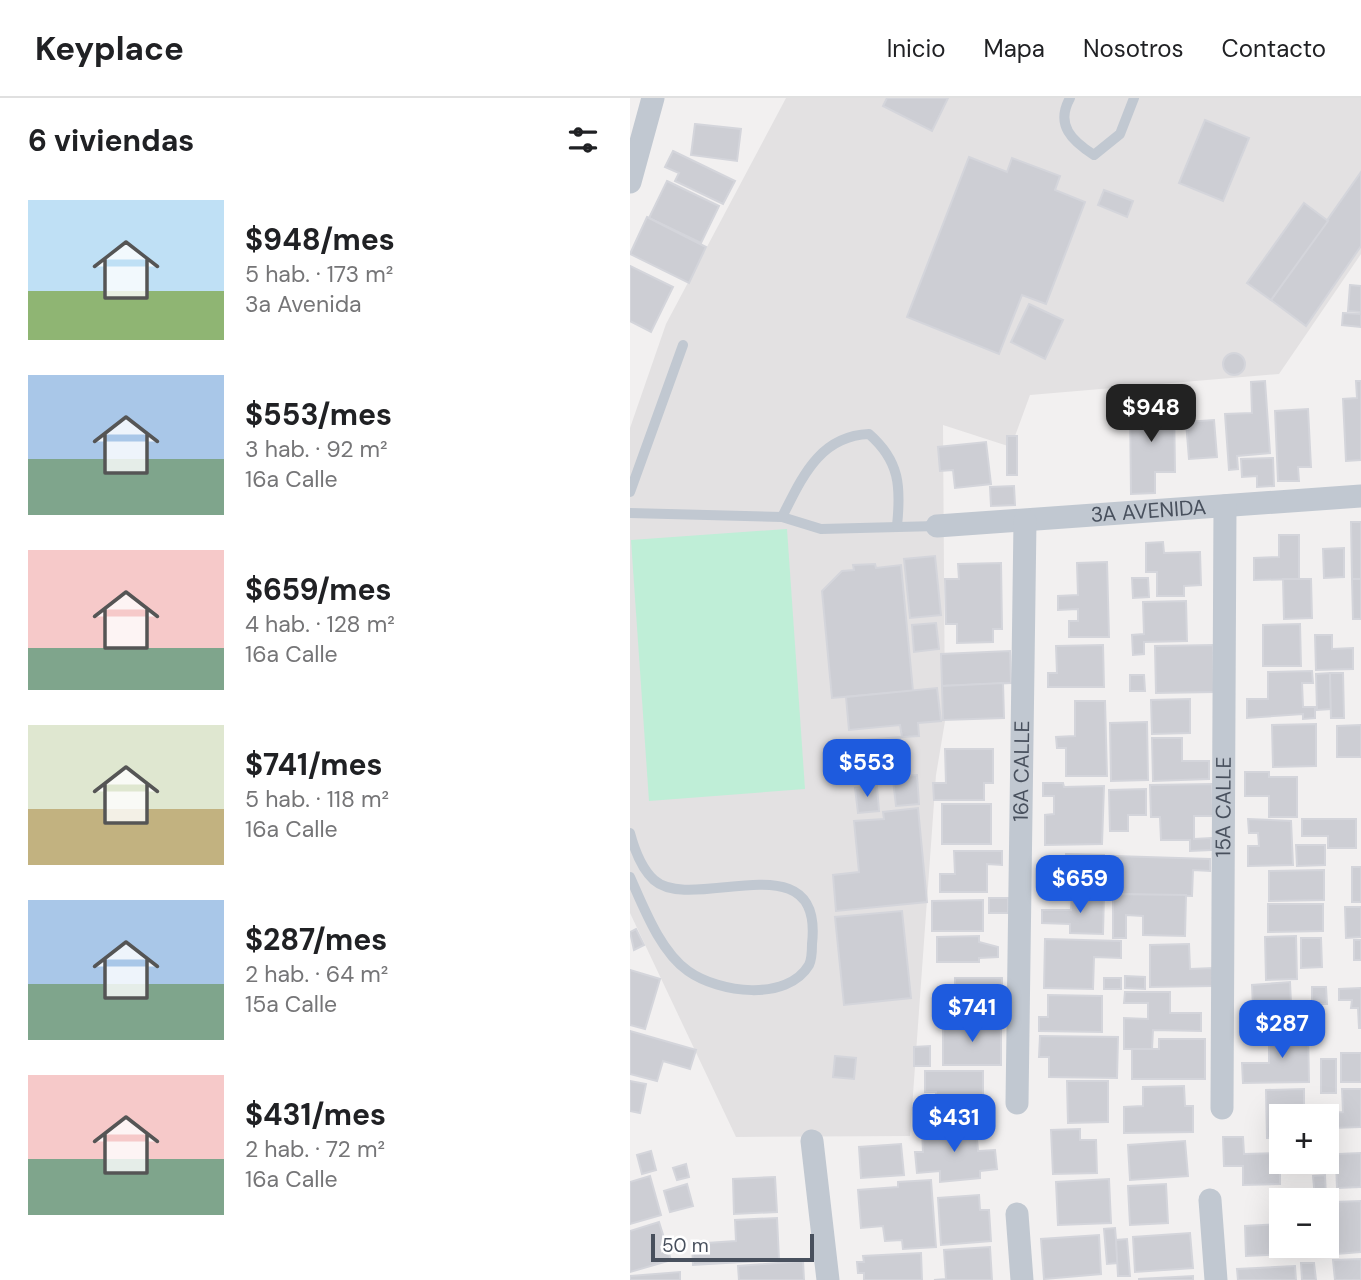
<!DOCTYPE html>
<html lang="es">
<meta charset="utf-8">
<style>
:root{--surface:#fff;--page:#f6f6f6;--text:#202124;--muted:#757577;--line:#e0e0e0;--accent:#1e5bde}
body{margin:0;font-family:"DM Sans",sans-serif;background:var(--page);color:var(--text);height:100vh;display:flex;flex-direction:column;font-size:26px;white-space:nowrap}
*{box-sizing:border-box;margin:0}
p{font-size:23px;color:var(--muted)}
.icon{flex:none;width:38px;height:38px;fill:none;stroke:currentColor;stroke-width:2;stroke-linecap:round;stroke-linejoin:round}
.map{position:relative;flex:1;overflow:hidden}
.side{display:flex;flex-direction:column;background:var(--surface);width:630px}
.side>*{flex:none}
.fabs{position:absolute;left:639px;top:1006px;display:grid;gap:14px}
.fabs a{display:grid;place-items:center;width:70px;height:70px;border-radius:0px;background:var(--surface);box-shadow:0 7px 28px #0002;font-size:35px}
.scale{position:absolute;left:21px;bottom:18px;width:163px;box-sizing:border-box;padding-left:7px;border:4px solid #48505d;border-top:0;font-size:19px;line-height:24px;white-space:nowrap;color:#48505d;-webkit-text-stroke:5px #fff;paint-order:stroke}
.price{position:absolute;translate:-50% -60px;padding:0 16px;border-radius:14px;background:var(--accent);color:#fff;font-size:23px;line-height:46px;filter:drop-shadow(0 2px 4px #0008)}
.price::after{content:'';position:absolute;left:50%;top:42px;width:21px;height:16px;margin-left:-10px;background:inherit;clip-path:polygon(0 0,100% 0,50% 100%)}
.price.on{background:#222;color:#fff}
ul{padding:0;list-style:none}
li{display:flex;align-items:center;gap:21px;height:175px;padding:0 28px}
li span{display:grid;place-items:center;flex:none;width:196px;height:140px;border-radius:0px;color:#555}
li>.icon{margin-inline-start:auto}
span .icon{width:84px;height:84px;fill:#fffc;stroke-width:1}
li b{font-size:30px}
h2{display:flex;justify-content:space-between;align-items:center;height:84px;padding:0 28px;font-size:30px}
header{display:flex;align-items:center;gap:42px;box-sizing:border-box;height:98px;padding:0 35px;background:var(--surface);border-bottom:2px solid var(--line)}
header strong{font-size:33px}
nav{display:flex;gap:38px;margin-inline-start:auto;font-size:24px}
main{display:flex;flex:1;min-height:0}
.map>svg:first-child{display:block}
.education{fill:#e3e1e2}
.green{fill:#bfeed7}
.building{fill:#cdced4;stroke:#d4d5db;stroke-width:2}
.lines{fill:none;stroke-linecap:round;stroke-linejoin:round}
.lane{stroke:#c1c8d1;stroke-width:10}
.street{stroke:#c1c8d1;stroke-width:23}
.labels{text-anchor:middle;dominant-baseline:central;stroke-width:6;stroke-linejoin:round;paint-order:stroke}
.street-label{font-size:21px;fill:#48505d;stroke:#fff}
</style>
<header>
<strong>Keyplace</strong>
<nav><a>Inicio</a><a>Mapa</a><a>Nosotros</a><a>Contacto</a></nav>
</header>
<main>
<section class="side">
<h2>6 viviendas<svg class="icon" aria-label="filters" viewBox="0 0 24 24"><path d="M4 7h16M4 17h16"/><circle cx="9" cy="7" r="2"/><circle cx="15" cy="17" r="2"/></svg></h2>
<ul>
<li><span style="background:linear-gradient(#bfe0f5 65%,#8fb573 0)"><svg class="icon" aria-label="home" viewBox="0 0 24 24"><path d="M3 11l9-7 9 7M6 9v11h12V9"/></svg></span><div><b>$948/mes</b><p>5 hab. · 173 m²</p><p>3a Avenida</p></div></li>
<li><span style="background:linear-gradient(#a9c7e8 60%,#7fa58c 0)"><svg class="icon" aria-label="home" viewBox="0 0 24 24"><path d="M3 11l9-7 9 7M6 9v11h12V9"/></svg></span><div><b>$553/mes</b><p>3 hab. · 92 m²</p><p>16a Calle</p></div></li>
<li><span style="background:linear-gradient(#f6c9c9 70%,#7fa58c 0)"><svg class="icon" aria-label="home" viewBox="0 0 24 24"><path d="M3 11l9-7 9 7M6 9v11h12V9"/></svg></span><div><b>$659/mes</b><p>4 hab. · 128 m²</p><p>16a Calle</p></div></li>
<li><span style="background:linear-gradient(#dfe7d0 60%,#c2b280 0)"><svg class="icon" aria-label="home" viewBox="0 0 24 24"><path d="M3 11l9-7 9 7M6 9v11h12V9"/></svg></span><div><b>$741/mes</b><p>5 hab. · 118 m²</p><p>16a Calle</p></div></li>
<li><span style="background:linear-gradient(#a9c7e8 60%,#7fa58c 0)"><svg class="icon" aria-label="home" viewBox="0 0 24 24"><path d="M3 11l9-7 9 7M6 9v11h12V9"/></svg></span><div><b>$287/mes</b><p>2 hab. · 64 m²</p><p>15a Calle</p></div></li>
<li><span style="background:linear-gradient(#f6c9c9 60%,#7fa58c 0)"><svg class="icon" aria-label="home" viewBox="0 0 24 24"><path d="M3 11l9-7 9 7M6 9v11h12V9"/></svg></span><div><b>$431/mes</b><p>2 hab. · 72 m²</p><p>16a Calle</p></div></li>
</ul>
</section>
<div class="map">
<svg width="731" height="1182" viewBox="0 0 731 1182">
<rect width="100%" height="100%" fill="#f2f0f0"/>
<path class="education" d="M156,0H731V156L649,276L400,297L381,349L313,327L315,623L306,677L280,1038L106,1039L0,815V330L36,226Z"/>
<path class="green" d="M157,431L175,691L19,703L1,442Z"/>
<g class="building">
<path d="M257,0H318L302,33L253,8Z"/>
<path d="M575,22L619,40L593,103L549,85Z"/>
<path d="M65,26L111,31L107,63L61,57Z"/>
<path d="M43,53L105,83L93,106L45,83L49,75L35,69Z"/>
<path d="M339,59L377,74L382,60L430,78L425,92L455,104L416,206L392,197L369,256L277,219Z"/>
<path d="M731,74V148L676,228L641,202Z"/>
<path d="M37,83L89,108L71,145L19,120Z"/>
<path d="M474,92L503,103L497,119L468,107Z"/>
<path d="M674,105L698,123L641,202L617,185Z"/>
<path d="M17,119L76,149L59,185L0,156Z"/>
<path d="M0,168L43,189L21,234L0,223Z"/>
<path d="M720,187L731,188V214L718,213Z"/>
<path d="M399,206L433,222L415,261L381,244Z"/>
<path d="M713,215L731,216V229L712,227Z"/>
<circle cx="604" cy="266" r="11"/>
<path d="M635,283L640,355L607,358L608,371L599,372L595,316L622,315L621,284Z"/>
<path d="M726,283H731V362L716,363L713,301L727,300Z"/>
<path d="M544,305L545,374H525V395L501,396L500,306Z"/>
<path d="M678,311L681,369H668L669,383H648L645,313Z"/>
<path d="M584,322L587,359L559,361L556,324Z"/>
<rect x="377" y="338" width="10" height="39"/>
<path d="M356,344L361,386L325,390L323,372L310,373L308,349Z"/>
<path d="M643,360L644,388L627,389V378L612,379L611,361Z"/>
<path d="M384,388L385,407L361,408L360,389Z"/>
<path d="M721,424H731V481H722Z"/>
<path d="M649,437H669V481L624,482V460L649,459Z"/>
<path d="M533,444L534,455L570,454L571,487L554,488V498H527V474H516V445Z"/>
<path d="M714,450V479L694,480L693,451Z"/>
<path d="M305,458L311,517L280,520L274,461Z"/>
<path d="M477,464L479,539H439V523H448V511L428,512V498L448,497L447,465Z"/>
<path d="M371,465L372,531H363V544L327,545V526H316L315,481H329L328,466Z"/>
<path d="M245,466L246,470L271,467L283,593L202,600L192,493L212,473L224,472L223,467Z"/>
<path d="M502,480H518L519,499L503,500Z"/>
<path d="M653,481H681L682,520L654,521Z"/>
<path d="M722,481H731V521H723Z"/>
<path d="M556,503L557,543L514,544V556L503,557L502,537L514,536L513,504Z"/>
<path d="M306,525L309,551L284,554L282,527Z"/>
<path d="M670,526L671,568H633V527Z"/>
<path d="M685,537H702V551L723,550V571L686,572Z"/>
<path d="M473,547L474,589H418V575H427L426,548Z"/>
<path d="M583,547L584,594L526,595L525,548Z"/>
<path d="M380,553L381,585L312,588L311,556Z"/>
<path d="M682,573L683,585H672L673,609H685V620L673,621V616L617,620V601H638V574Z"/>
<path d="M700,575L701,611L687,612L686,576Z"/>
<path d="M700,575H713L714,620H701Z"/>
<path d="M500,577H514L515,593H500Z"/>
<path d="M373,585L374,620L313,622L312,588Z"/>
<path d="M307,590L311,623L288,625L289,638L272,639L270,627L219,632L216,599Z"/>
<path d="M560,601V635L522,636L521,602Z"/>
<path d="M445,603H475L477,678H436V650H427L426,639L445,638Z"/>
<path d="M517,624L518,682L481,683L480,625Z"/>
<path d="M686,626V668L643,669L642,627Z"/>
<path d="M731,627V659H707V628Z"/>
<path d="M270,639L274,678L287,677L289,706L266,708L263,682L239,684L235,642Z"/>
<path d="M522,640H552V663H579V681L523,683Z"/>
<path d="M315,651H363V685H354V702H304L303,685H316Z"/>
<path d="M615,674H639V679H667V719H639V698H615Z"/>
<path d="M413,685H433L434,689L474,688L472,746L415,747V717L424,716V698H413Z"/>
<path d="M582,686L583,718H564V741L581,740V752L560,753V742H531L530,719H521L520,687Z"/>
<path d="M247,688L249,713L228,715L225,690Z"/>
<path d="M516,691V717H498V733H480L479,692Z"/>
<rect x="312" y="706" width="49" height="40"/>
<path d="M288,710L297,804L206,813L203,777L229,774L224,723L254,721L253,714Z"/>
<path d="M618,721L661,723L663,767L618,768V748H629L628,735H619Z"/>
<path d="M672,721H726V750H698V738H672Z"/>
<path d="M666,747H695V767L667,768Z"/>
<path d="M324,753H372V767L357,766V794H310V776H325Z"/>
<path d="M436,756L474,757V796H435Z"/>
<path d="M484,758L580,761V773L563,772L562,798L483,796Z"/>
<rect x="722" y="769" width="9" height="35"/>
<path d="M694,772V802L639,803V773Z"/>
<path d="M442,796H474L473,836L440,835V826L412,825V812H441Z"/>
<path d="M483,796L556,797L555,838L513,837V818L496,817V840H483Z"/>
<rect x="359" y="800" width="19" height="15"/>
<path d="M353,802V833H302V803Z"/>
<path d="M638,806H693V833L638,834Z"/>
<path d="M715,809H731V839L716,840Z"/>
<path d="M272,813L281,900L214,907L205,819Z"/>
<path d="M6,831L14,847L4,852L0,834Z"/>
<path d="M349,838V844L368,849V859L349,860V864H307V839Z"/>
<path d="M666,838L667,881L636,882L635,839Z"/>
<path d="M671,840H691L692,869L671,870Z"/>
<path d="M415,841L491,843V860L464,859L463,891L414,890Z"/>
<rect x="724" y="842" width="7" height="20"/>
<path d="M559,846L560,871L583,870V888L520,889V847Z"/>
<path d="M0,872L30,881L15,931L0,927Z"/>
<path d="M495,878L515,879V891L495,890Z"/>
<path d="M325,880H372V919L316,915V902H325Z"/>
<rect x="474" y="880" width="17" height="11"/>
<path d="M660,884L662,928L612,931L611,911L623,910L622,887Z"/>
<path d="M682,889H696L697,906H682Z"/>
<path d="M731,890V930H729L728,910H721L722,902H709V891Z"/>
<path d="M495,894H540V915H571V933L523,932L522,951H494V920L518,921V905H494Z"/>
<path d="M418,897L472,898V934L409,933V919H418Z"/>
<rect x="313" y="925" width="58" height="42"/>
<path d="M639,932H678L679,984L613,985L612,965H639Z"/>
<path d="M0,933L66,952L60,971L33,963L27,983L0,976Z"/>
<path d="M410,938L488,939L487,980L419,979V959H409Z"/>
<path d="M529,941H575V981H502V951H529Z"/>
<path d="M300,948V968H284V949Z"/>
<rect x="711" y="955" width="20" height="29"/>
<path d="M205,958L226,960L224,981L203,979Z"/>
<rect x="691" y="961" width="15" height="34"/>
<path d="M295,973H353V1014L306,1015V994H295Z"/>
<path d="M0,983L16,986L10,1015L0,1013Z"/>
<path d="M437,983H478V1024L438,1025Z"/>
<path d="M554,988L555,1008H563V1034L494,1035V1009L513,1008V989Z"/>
<path d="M674,991V1018H651V1040H637L636,992Z"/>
<path d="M712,991H731V1029L702,1030L701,1015L713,1014Z"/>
<path d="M346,1028L348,1053L365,1052L367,1071L350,1073V1080L310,1084V1073L287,1075L285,1054H293L292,1032Z"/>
<path d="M450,1031V1042H466L467,1075L423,1076L421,1032Z"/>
<path d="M593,1039H613L614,1056L650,1055V1086L613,1087V1068H594Z"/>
<path d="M555,1043L558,1078L500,1082L498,1047Z"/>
<path d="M271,1046L274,1077L231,1080L229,1049Z"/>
<path d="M696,1046H708V1056L731,1055V1089L707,1090L706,1065H692L696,1064Z"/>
<path d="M21,1053L26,1072L12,1076L7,1057Z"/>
<path d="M56,1066L59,1079L47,1082L43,1070Z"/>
<path d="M695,1077L696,1099L685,1100L683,1078Z"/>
<path d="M20,1078L31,1117L0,1126V1084Z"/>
<path d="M145,1079L147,1114L104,1116L103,1081Z"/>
<path d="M479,1081L481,1125L428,1127L426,1084Z"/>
<path d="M301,1082L306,1149L273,1151L272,1142L255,1143L253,1128L231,1130L228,1092L268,1089V1084Z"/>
<path d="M57,1086L63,1108L40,1114L34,1093Z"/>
<path d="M536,1086L538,1125L500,1127L498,1088Z"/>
<path d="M349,1097L350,1112H359L361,1143L311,1147L308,1100Z"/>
<path d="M731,1103V1154L707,1156L705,1104Z"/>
<path d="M147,1120L149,1162L63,1167L62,1146L106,1143L105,1122Z"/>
<path d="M29,1124L41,1162L0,1174V1133Z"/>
<path d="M651,1126V1148H659V1156L616,1158L615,1128Z"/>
<path d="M485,1130L488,1165L477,1166L474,1131Z"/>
<path d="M560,1135L563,1170L505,1174L503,1139Z"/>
<path d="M469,1137L471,1176L414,1181L411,1141Z"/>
<path d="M497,1141L500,1178H488L486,1142Z"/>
<path d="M360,1149L362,1182H304L316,1181L314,1152Z"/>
<path d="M291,1155L292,1182H234V1175H228L227,1164H234L233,1158Z"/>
<path d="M731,1161V1182H705L703,1162Z"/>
<path d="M173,1163L174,1182H109L108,1168Z"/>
<path d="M671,1165H684L686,1182H672Z"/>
<path d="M665,1168L666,1182H608L607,1171Z"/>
<path d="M50,1174V1182H0V1178Z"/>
<path d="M563,1178V1182H509V1181Z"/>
</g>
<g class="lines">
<g class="lane">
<path d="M440,0C425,27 442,43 464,57L490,36L504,0"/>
<path d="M0,394L53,247"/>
<path d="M0,415L152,419L191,431L307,428"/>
<path d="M152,419C172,380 189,338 239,336C270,363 271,389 267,428"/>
<path d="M0,735C4,750 12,771 24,782C63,817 194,739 182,846C182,852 182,861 179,867C157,904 89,895 58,873C30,853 14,810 0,779"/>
</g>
<g class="street">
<path d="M0,84L23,0"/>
<path id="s1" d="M307,428L731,398"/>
<path id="s2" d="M387,1005L395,423"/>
<path id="s3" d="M592,1010L595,408"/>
<path d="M182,1043L198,1182"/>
<path d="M580,1102L586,1182"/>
<path d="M387,1116L392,1182"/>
</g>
</g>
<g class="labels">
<g class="street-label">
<text stroke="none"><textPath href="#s1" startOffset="212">3A AVENIDA</textPath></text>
<text stroke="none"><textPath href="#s2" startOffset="332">16A CALLE</textPath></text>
<text stroke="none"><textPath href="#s3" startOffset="301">15A CALLE</textPath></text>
</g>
</g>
</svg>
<div class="fabs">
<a>+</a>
<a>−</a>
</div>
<div class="scale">50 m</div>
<b class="price on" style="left:521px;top:346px">$948</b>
<b class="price" style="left:237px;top:701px">$553</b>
<b class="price" style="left:450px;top:817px">$659</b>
<b class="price" style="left:342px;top:946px">$741</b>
<b class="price" style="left:652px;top:962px">$287</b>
<b class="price" style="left:324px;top:1056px">$431</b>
</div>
</main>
